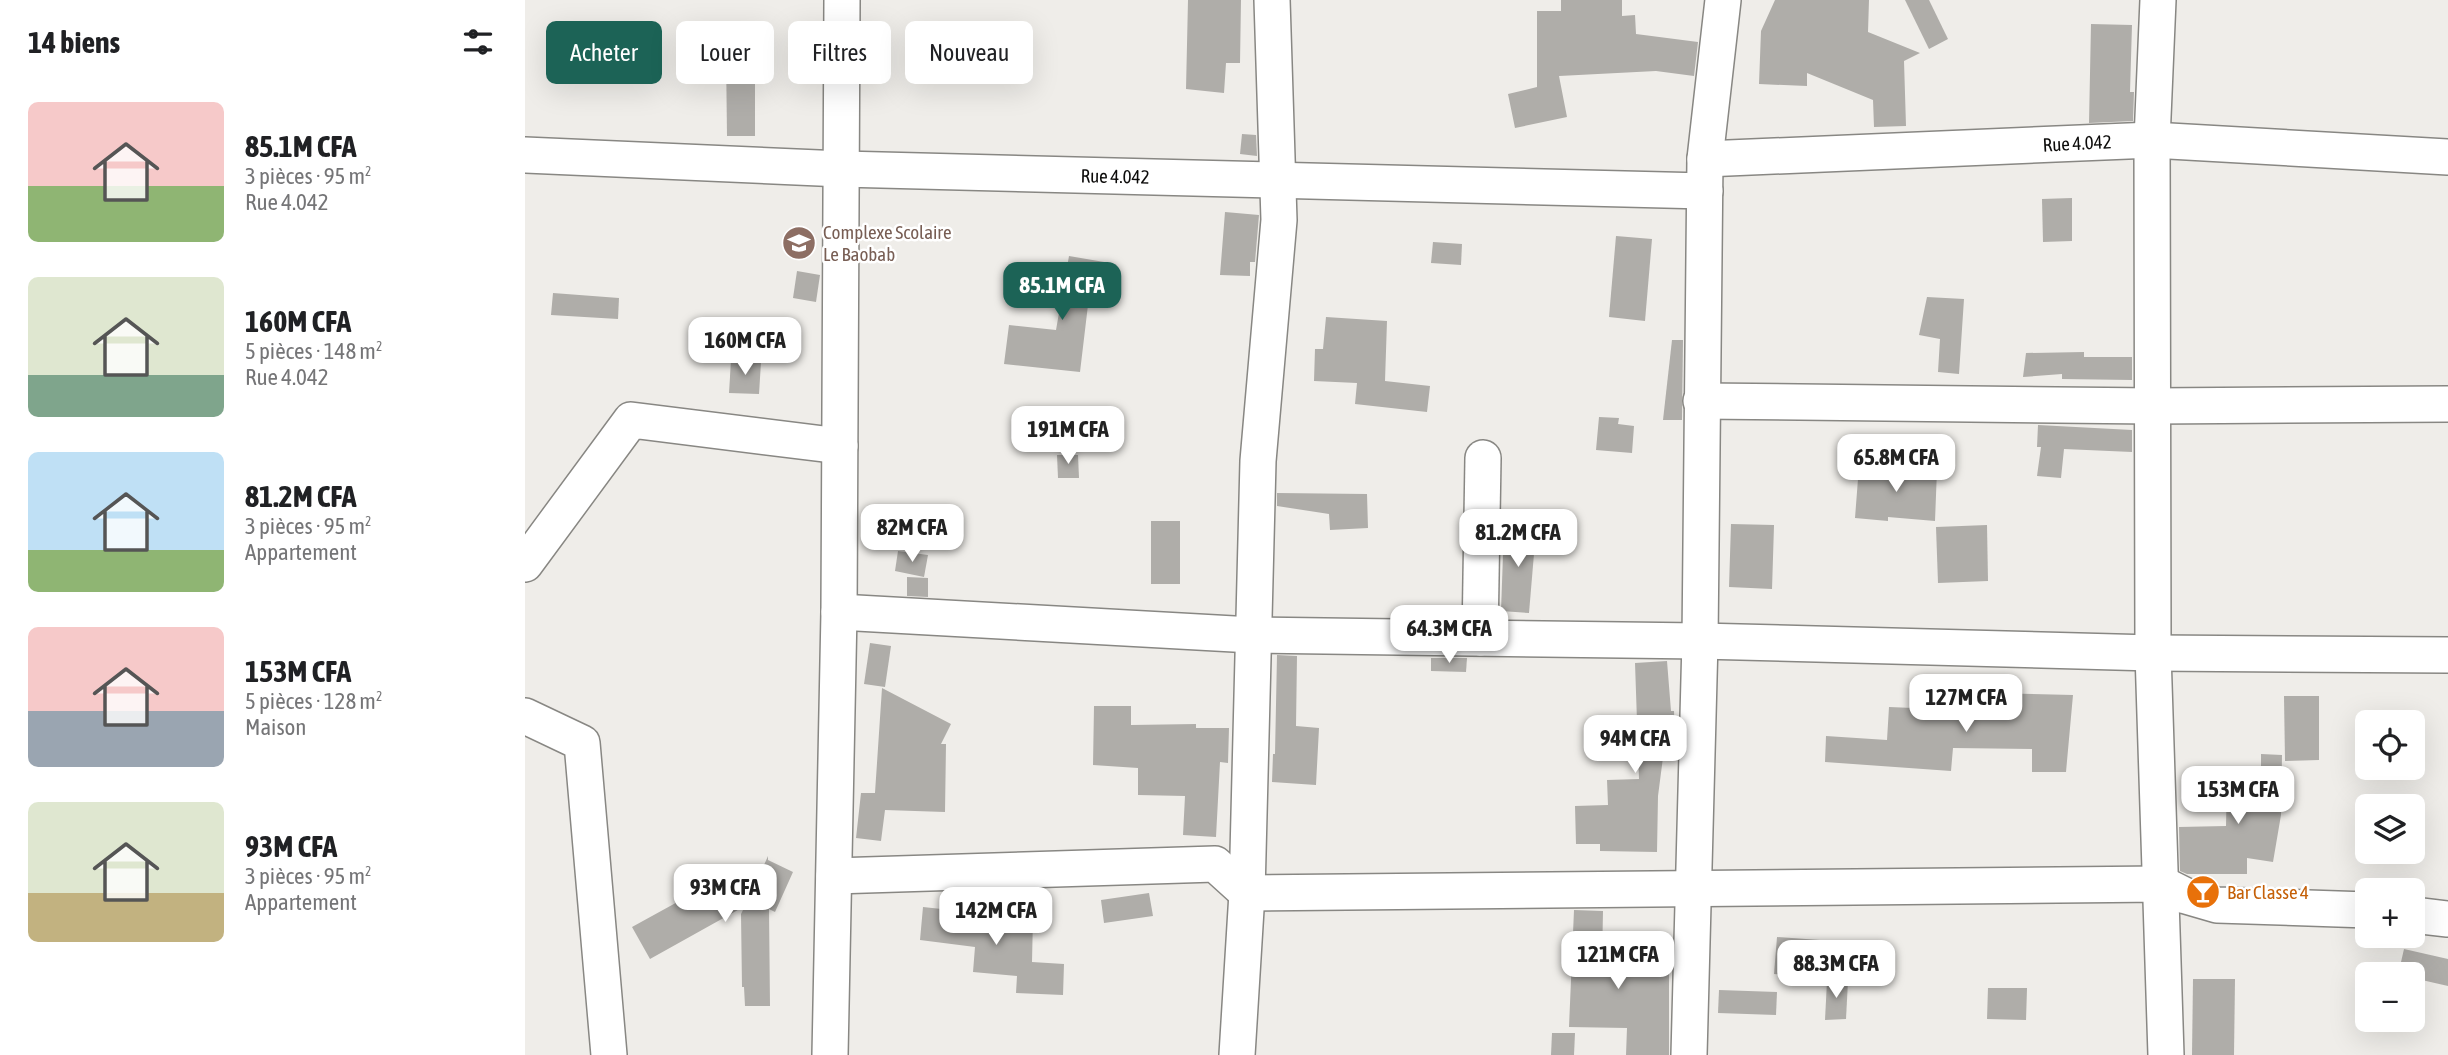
<!DOCTYPE html>
<html lang="fr">
<meta charset="utf-8">
<style>
:root{--surface:#fff;--page:#f6f6f6;--text:#202124;--muted:#757577;--accent:#1c6356}
body{margin:0;font-family:"Asap Condensed",sans-serif;background:var(--page);color:var(--text);height:100vh;display:flex;flex-direction:column;font-size:26px;white-space:nowrap}
*{box-sizing:border-box;margin:0}
p{font-size:23px;color:var(--muted)}
.icon{flex:none;width:38px;height:38px;fill:none;stroke:currentColor;stroke-width:2;stroke-linecap:round;stroke-linejoin:round}
.map{position:relative;flex:1;overflow:hidden}
.side{display:flex;flex-direction:column;background:var(--surface);width:525px}
.side>*{flex:none}
.top-card{position:absolute;left:21px;top:21px;width:665px;height:63px;display:flex;gap:14px}
.fabs{position:absolute;left:1830px;top:710px;display:grid;gap:14px}
.fabs a{display:grid;place-items:center;width:70px;height:70px;border-radius:10px;background:var(--surface);box-shadow:0 7px 28px #0002;font-size:35px}
.price{position:absolute;translate:-50% -60px;padding:0 16px;border-radius:14px;background:#fff;color:#222;font-size:23px;line-height:46px;filter:drop-shadow(0 2px 4px #0008)}
.price::after{content:'';position:absolute;left:50%;top:42px;width:21px;height:16px;margin-left:-10px;background:inherit;clip-path:polygon(0 0,100% 0,50% 100%)}
.price.on{background:var(--accent);color:#fff}
ul{padding:0;list-style:none}
li{display:flex;align-items:center;gap:21px;height:175px;padding:0 28px}
li span{display:grid;place-items:center;flex:none;width:196px;height:140px;border-radius:10px;color:#555}
li>.icon{margin-inline-start:auto}
span .icon{width:84px;height:84px;fill:#fffc;stroke-width:1}
li b{font-size:30px}
h2{display:flex;justify-content:space-between;align-items:center;height:84px;padding:0 28px;font-size:30px}
.pill{padding:0 24px;border-radius:10px;background:var(--surface);box-shadow:0 7px 28px #0002;font-size:24px;line-height:63px}
.pill.on{background:var(--accent);color:#fff}
main{display:flex;flex:1;min-height:0}
.map>svg:first-child{display:block}
.building{fill:#afada9}
.lines{fill:none;stroke-linecap:round;stroke-linejoin:round}
.minor-casing{stroke:#888783;stroke-width:38}
.minor{stroke:#fff;stroke-width:35}
.labels{text-anchor:middle;dominant-baseline:central;stroke-width:5;stroke-linejoin:round;paint-order:stroke}
.street-label{font-size:19px;fill:#0c0b0a;stroke:#fff}
.education-label{font-size:19px;fill:#785e54;stroke:#fff;text-anchor:start}
.food-label{font-size:19px;fill:#c56008;stroke:#fff;text-anchor:start}
</style>
<main>
<section class="side">
<h2>14 biens<svg class="icon" aria-label="filters" viewBox="0 0 24 24"><path d="M4 7h16M4 17h16"/><circle cx="9" cy="7" r="2"/><circle cx="15" cy="17" r="2"/></svg></h2>
<ul>
<li><span style="background:linear-gradient(#f6c9c9 60%,#8fb573 0)"><svg class="icon" aria-label="home" viewBox="0 0 24 24"><path d="M3 11l9-7 9 7M6 9v11h12V9"/></svg></span><div><b>85.1M CFA</b><p>3 pièces · 95 m²</p><p>Rue 4.042</p></div></li>
<li><span style="background:linear-gradient(#dfe7d0 70%,#7fa58c 0)"><svg class="icon" aria-label="home" viewBox="0 0 24 24"><path d="M3 11l9-7 9 7M6 9v11h12V9"/></svg></span><div><b>160M CFA</b><p>5 pièces · 148 m²</p><p>Rue 4.042</p></div></li>
<li><span style="background:linear-gradient(#bfe0f5 70%,#8fb573 0)"><svg class="icon" aria-label="home" viewBox="0 0 24 24"><path d="M3 11l9-7 9 7M6 9v11h12V9"/></svg></span><div><b>81.2M CFA</b><p>3 pièces · 95 m²</p><p>Appartement</p></div></li>
<li><span style="background:linear-gradient(#f6c9c9 60%,#9aa5b1 0)"><svg class="icon" aria-label="home" viewBox="0 0 24 24"><path d="M3 11l9-7 9 7M6 9v11h12V9"/></svg></span><div><b>153M CFA</b><p>5 pièces · 128 m²</p><p>Maison</p></div></li>
<li><span style="background:linear-gradient(#dfe7d0 65%,#c2b280 0)"><svg class="icon" aria-label="home" viewBox="0 0 24 24"><path d="M3 11l9-7 9 7M6 9v11h12V9"/></svg></span><div><b>93M CFA</b><p>3 pièces · 95 m²</p><p>Appartement</p></div></li>
</ul>
</section>
<div class="map">
<svg width="1923" height="1055" viewBox="0 0 1923 1055">
<rect width="100%" height="100%" fill="#efede9"/>
<g class="building">
<path d="M663,0H716L715,63H701L699,93L661,89Z"/>
<path d="M1036,0H1097V16L1110,15L1111,34L1173,42L1169,76L1131,71L1034,76L1042,117L990,128L983,94L1012,87V11H1036Z"/>
<path d="M1250,0H1344L1343,32L1395,53L1379,61L1381,126L1349,127L1348,100L1282,73V86L1234,84L1236,31Z"/>
<path d="M1380,0H1404L1423,39L1404,49Z"/>
<path d="M1566,24L1607,25L1605,92H1609L1608,121L1564,123Z"/>
<path d="M201,53H230V136H202Z"/>
<path d="M717,134L731,135L732,156L715,154Z"/>
<path d="M1547,198V241L1518,242L1517,199Z"/>
<path d="M700,212L734,215L730,262H725V276L695,275Z"/>
<path d="M1091,236L1127,239L1120,321L1084,317Z"/>
<path d="M908,242L937,244L936,265L906,263Z"/>
<path d="M544,256L585,263L578,308L563,305L555,372L479,364L484,325L531,330Z"/>
<path d="M272,271L295,275L291,302L268,298Z"/>
<path d="M28,293L94,298L93,319L26,315Z"/>
<path d="M1402,297L1439,299L1434,374L1413,372L1415,339L1394,335Z"/>
<path d="M801,317L862,321L860,381L905,386L902,412L830,404L832,383L789,381L790,349H798Z"/>
<path d="M1147,340H1158L1157,420H1138Z"/>
<path d="M1559,352V357H1607V380L1537,379V374L1498,377L1501,353Z"/>
<path d="M206,360L236,362L234,394L204,393Z"/>
<path d="M1074,417L1094,418L1093,424L1109,426L1107,453L1071,450Z"/>
<path d="M1513,425L1607,430V452L1539,449L1536,478L1512,476L1516,447H1512Z"/>
<path d="M532,455H553L554,478H533Z"/>
<path d="M1334,466L1412,470L1410,521L1363,517V521L1330,518Z"/>
<path d="M752,493L842,494L843,528L805,530L804,514L752,506Z"/>
<rect x="626" y="521" width="29" height="63"/>
<path d="M1206,524L1249,525L1247,589L1204,587Z"/>
<path d="M1462,525L1463,581L1413,583L1411,527Z"/>
<path d="M979,527L1011,530L1004,613L976,611Z"/>
<path d="M373,551L403,555L399,577L370,571Z"/>
<path d="M382,577L403,578V597L382,596Z"/>
<path d="M345,643L366,646L360,687L339,684Z"/>
<path d="M752,655L772,656L771,726L794,728L791,785L747,782L748,754H750Z"/>
<path d="M906,658H942L941,672L906,671Z"/>
<path d="M1142,661L1146,711H1149L1150,742H1140L1133,796L1132,852L1075,851V844H1051L1050,806L1083,805L1082,780L1114,779L1110,663Z"/>
<path d="M357,688L426,724L416,744H421L420,812L360,810L356,841L331,838L336,793H350Z"/>
<path d="M1461,693L1548,695L1541,772H1507V749L1428,748L1426,771L1300,762L1301,736L1362,740L1364,707L1461,711Z"/>
<path d="M1759,696H1794V760L1760,761Z"/>
<path d="M569,706H606V725L671,724V728H704L703,763L695,762L691,837L658,835L660,796L613,795V768L568,765Z"/>
<path d="M1736,754L1757,755L1756,815L1748,862L1722,858V874H1662L1655,871L1654,827L1701,826L1702,777H1736Z"/>
<path d="M243,856V860L268,872L250,912L244,909L245,1006H220L219,987H217L216,914L220,906L125,959L107,927L207,872L223,901Z"/>
<path d="M624,893L628,916L579,923L576,900Z"/>
<path d="M398,907L472,915V917H508L507,962L539,964L538,995L491,993L492,976L448,972L450,947L395,940Z"/>
<path d="M1049,910L1078,911L1077,962L1144,963V1055H1101L1102,1028L1044,1027Z"/>
<path d="M1252,937L1295,940L1292,978L1249,974Z"/>
<path d="M1879,949L1923,959V986L1888,978V975H1873Z"/>
<path d="M1668,979H1710L1709,1055H1667Z"/>
<path d="M1302,981H1323L1321,1019L1300,1020Z"/>
<path d="M1463,988H1502L1501,1020L1462,1019Z"/>
<path d="M1194,990L1252,992L1251,1015L1193,1013Z"/>
<path d="M1027,1033H1050L1049,1055H1026Z"/>
</g>
<g class="lines">
<g class="minor-casing">
<g id="minor">
<path d="M1633,0L1627,140L1628,653L1641,1055"/>
<path d="M0,155L317,169L1180,191"/>
<path d="M1180,159L1627,140L1923,157"/>
<path d="M1176,401L1629,406L1923,404"/>
<path d="M0,564L106,420L315,446"/>
<path d="M314,612L727,635L1175,641L1628,653L1923,655"/>
<path d="M955,638L958,458"/>
<path d="M0,716L57,743L84,1055"/>
<path d="M309,876L690,864L722,893L1637,884L1661,896L1692,905L1843,910"/>
<path d="M1888,915L1923,919"/>
<path d="M305,1055L314,612L317,0"/>
<path d="M712,1055L722,893L733,461L754,220L747,0"/>
<path d="M1164,1055L1175,641L1180,159L1198,0"/>
</g>
</g>
<use href="#minor" class="minor"/>
</g>
<defs>
<g id="school-disc" transform="scale(1.75)"><circle r="9.5" fill="#8d6e63" stroke="#fff"/><path d="M0-5L7-2L0 1L-7-2ZM-4 1L0 2.5L4 1V4Q0 6-4 4Z" fill="#fff"/></g>
<g id="bar-disc" transform="scale(1.75)"><circle r="9.5" fill="#e8710a" stroke="#fff"/><path d="M-6-5H6L.8 .8V4.5H3.5V6h-7V4.5H-.8V.8Z" fill="#fff"/></g>
</defs>
<g fill-rule="evenodd">
<use href="#school-disc" x="274" y="243"/>
<use href="#bar-disc" x="1678" y="892"/>
</g>
<g class="labels">
<g class="street-label">
<text transform="translate(1552 143) rotate(-3)">Rue 4.042</text>
<text transform="translate(590 176) rotate(1)">Rue 4.042</text>
</g>
<g class="education-label">
<text x="298" y="232">Complexe Scolaire<tspan x="298" dy="22">Le Baobab</tspan></text>
</g>
<g class="food-label">
<text x="1702" y="892">Bar Classe 4</text>
</g>
</g>
</svg>
<div class="fabs">
<a><svg class="icon" aria-label="locate" viewBox="0 0 24 24"><circle cx="12" cy="12" r="6"/><path d="M12 2v4M12 18v4M2 12h4M18 12h4"/></svg></a>
<a><svg class="icon" aria-label="layers" viewBox="0 0 24 24"><path d="M12 4l9 5-9 5-9-5zM3 14l9 5 9-5"/></svg></a>
<a>+</a>
<a>−</a>
</div>
<b class="price on" style="left:537px;top:322px">85.1M CFA</b>
<b class="price" style="left:220px;top:377px">160M CFA</b>
<b class="price" style="left:543px;top:466px">191M CFA</b>
<b class="price" style="left:1371px;top:494px">65.8M CFA</b>
<b class="price" style="left:387px;top:564px">82M CFA</b>
<b class="price" style="left:993px;top:569px">81.2M CFA</b>
<b class="price" style="left:924px;top:665px">64.3M CFA</b>
<b class="price" style="left:1441px;top:734px">127M CFA</b>
<b class="price" style="left:1110px;top:775px">94M CFA</b>
<b class="price" style="left:1713px;top:826px">153M CFA</b>
<b class="price" style="left:200px;top:924px">93M CFA</b>
<b class="price" style="left:471px;top:947px">142M CFA</b>
<b class="price" style="left:1093px;top:991px">121M CFA</b>
<b class="price" style="left:1311px;top:1000px">88.3M CFA</b>
<div class="top-card">
<a class="pill on">Acheter</a>
<a class="pill">Louer</a>
<a class="pill">Filtres</a>
<a class="pill">Nouveau</a>
</div>
</div>
</main>
